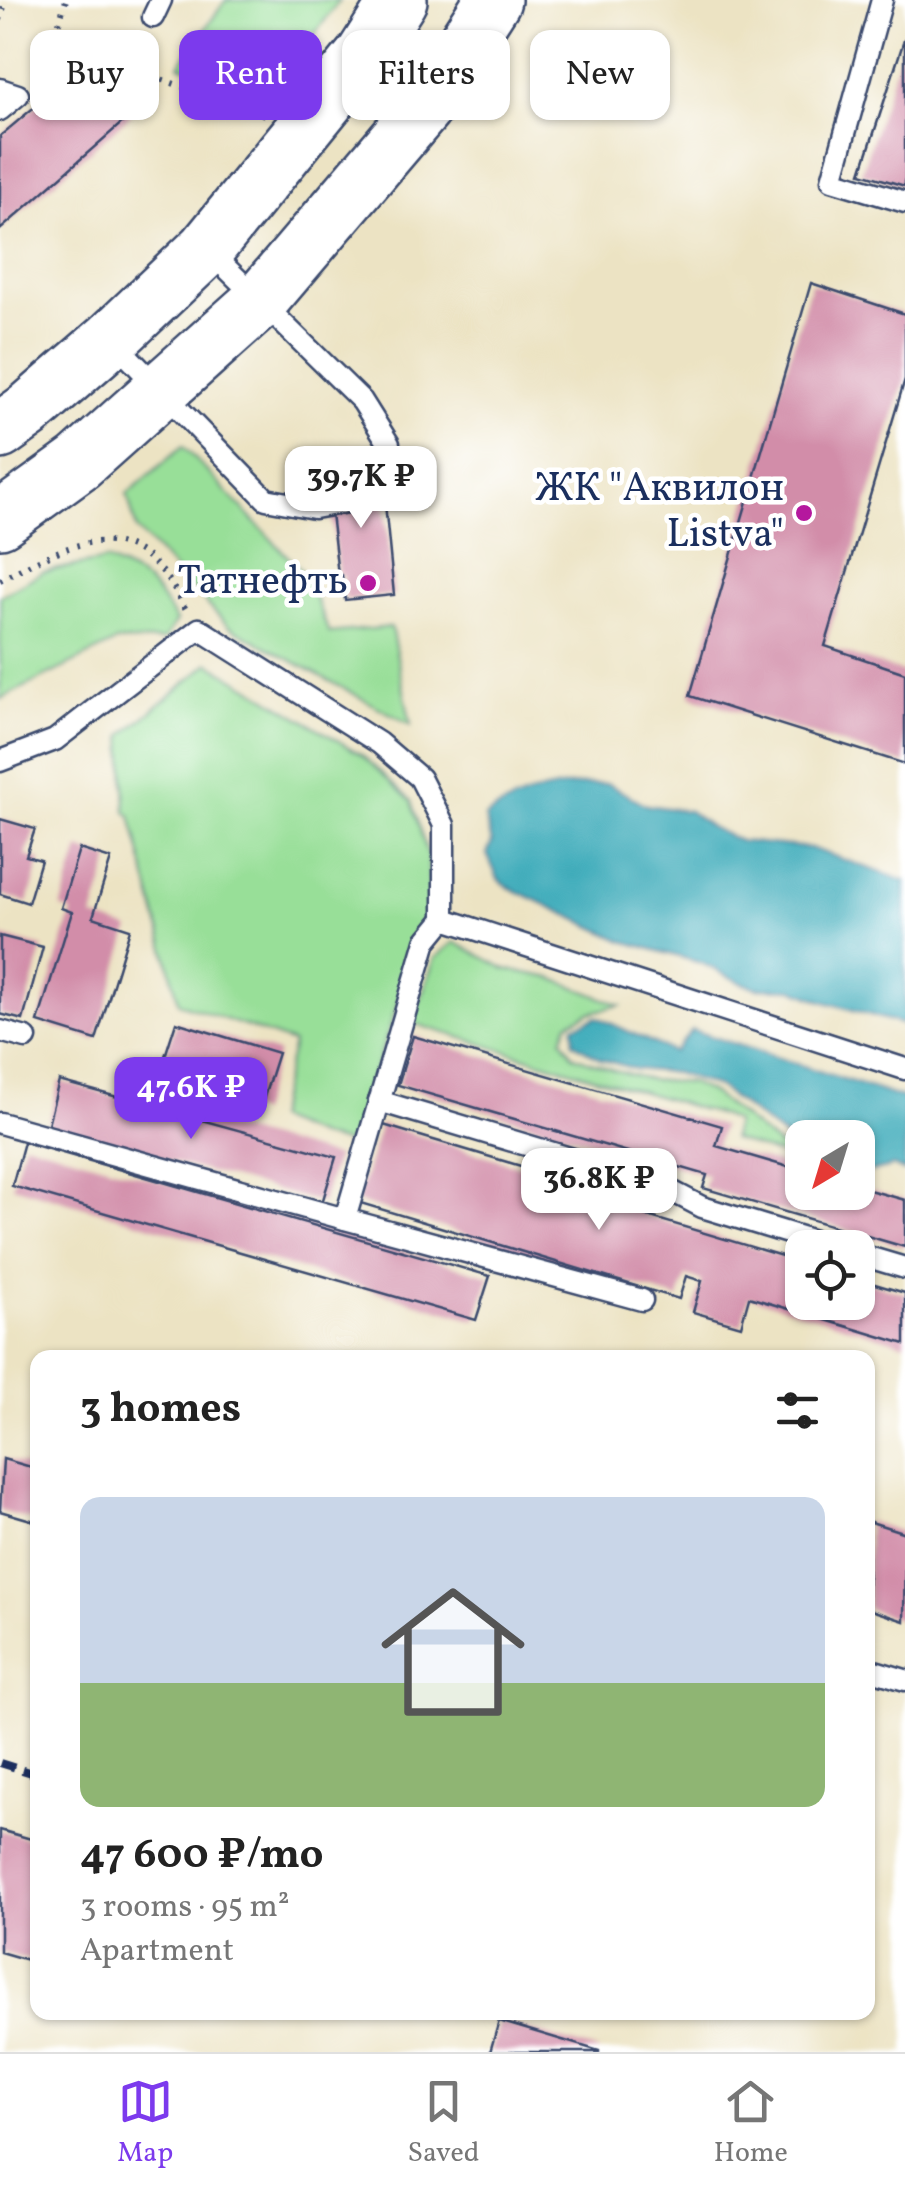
<!DOCTYPE html>
<meta charset="utf-8">
<style>
:root{--surface:#fff;--page:#f6f6f6;--text:#222;--muted:#767676;--line:#e0e0e0;--accent:#7c3aed}
body{margin:0;font-family:Vollkorn,serif;background:var(--page);color:var(--text);height:100vh;display:flex;flex-direction:column;font-size:38px;white-space:nowrap}
*{box-sizing:border-box;margin:0}
p{font-size:32px;color:var(--muted)}
.icon{flex:none;width:55px;height:55px;fill:none;stroke:currentColor;stroke-width:2;stroke-linecap:round;stroke-linejoin:round}
.map{position:relative;flex:1;overflow:hidden}
.details{position:absolute;left:30px;top:1350px;width:845px;height:670px;display:flex;flex-direction:column;background:var(--surface);border-radius:20px;box-shadow:0 2px 8px #0004}
.details>*{flex:none}
.banner{position:absolute;left:30px;top:30px;width:845px;height:90px;display:flex;gap:20px}
.needle{width:65px;rotate:218deg}
.fabs{position:absolute;left:785px;top:1120px;display:grid;gap:20px}
.fabs a{display:grid;place-items:center;width:90px;height:90px;border-radius:20px;background:var(--surface);box-shadow:0 2px 8px #0004;font-size:50px}
.price{position:absolute;translate:-50% -85px;padding:0 22px;border-radius:20px;background:#fff;color:#222;font-size:32px;line-height:65px;filter:drop-shadow(0 2px 5px #0008)}
.price::after{content:'';position:absolute;left:50%;top:60px;width:30px;height:22px;margin-left:-15px;background:inherit;clip-path:polygon(0 0,100% 0,50% 100%)}
.price.active{background:var(--accent);color:#fff}
ul{padding:0;list-style:none}
li{display:grid;align-content:center;gap:20px;height:530px;padding:0 50px}
li+li{border-top:2px solid var(--line)}
li span{display:grid;place-items:center;height:310px;border-radius:20px;color:#555}
li>.icon{margin-inline-start:auto}
span .icon{width:180px;height:180px;fill:#fffc;stroke-width:1}
li b{font-size:42px}
h2{display:flex;justify-content:space-between;align-items:center;height:120px;padding:0 50px;font-size:42px}
.chip{padding:0 35px;border-radius:20px;background:var(--surface);box-shadow:0 2px 8px #0004;font-size:35px;line-height:90px}
.chip.active{background:var(--accent);color:#fff}
.menu{display:flex;justify-content:space-around;align-items:center;height:140px;border-top:2px solid var(--line);background:var(--surface);font-size:28px;color:var(--muted)}
.menu a{display:grid;justify-items:center;gap:5px}
.menu .active{color:var(--accent)}
.map>svg:first-child{display:block}
.green{fill:#98df98;stroke:#5a877b;stroke-width:2.5}
.water{fill:#3cabba;stroke:#2c6d8c;stroke-width:2.5}
.building{fill:#d28da9}
.lines{fill:none;stroke-linecap:round;stroke-linejoin:round}
.service-casing{stroke:#3a4a6d;stroke-width:25}
.primary-casing{stroke:#3a4a6d;stroke-width:60}
.path{stroke:#3a4a6d;stroke-width:6;stroke-dasharray:2.5 8;stroke-linecap:butt}
.service{stroke:#fff;stroke-width:20}
.primary{stroke:#fff;stroke-width:55}
.rail{stroke:#1b2f5e;stroke-width:8;stroke-dasharray:15 8;stroke-linecap:butt}
.poi-dot{fill:#b5179e;stroke:#fff;stroke-width:4}
.labels{text-anchor:middle;dominant-baseline:central;stroke-width:9;stroke-linejoin:round;paint-order:stroke}
.poi-label{font-size:40px;fill:#1b2f5e;stroke:#fff;text-anchor:end}
</style>
<div class="map">
<svg width="905" height="2052" viewBox="0 0 905 2052">
<rect width="100%" height="100%" fill="#fff"/>
<filter id="ink" filterUnits="userSpaceOnUse"><feTurbulence type="fractalNoise" baseFrequency=".01" numOctaves="2"/><feDisplacementMap in="SourceGraphic" scale="20" xChannelSelector="R" yChannelSelector="G"/><feConvolveMatrix kernelMatrix="1 2 1 2 8 2 1 2 1" color-interpolation-filters="sRGB"/></filter>
<filter id="wash" filterUnits="userSpaceOnUse"><feTurbulence type="fractalNoise" baseFrequency=".0048" numOctaves="4" result="noise"/><feDisplacementMap in="SourceGraphic" scale="40" xChannelSelector="R" yChannelSelector="G"/><feGaussianBlur stdDeviation="2.25" result="paint"/><feColorMatrix in="noise" values="0 0 0 0 0 0 0 0 0 0 0 0 0 0 0 0 0 1.4 0 .05"/><feComposite in="paint" operator="in"/></filter>
<g filter="url(#wash)">
<rect width="100%" height="100%" fill="#ece3c3"/>
<g class="green">
<path d="M226,0H340L268,96L179,65Z"/>
<path d="M183,446L307,577L329,633L391,627L411,725L228,626L137,530L127,494Z"/>
<path d="M106,560C149,579 150,581 176,621L164,640L116,642L0,699V596L43,572Z"/>
<path d="M209,663L362,755L411,801L428,856L430,909L350,1144L323,1138L275,1119L293,1043L179,1003L131,816L126,812L123,735Z"/>
<path d="M454,942L506,969L552,978L620,1005L589,1013L568,1023L562,1039L574,1056L611,1069L651,1080L691,1083L712,1093L778,1145L802,1152V1162L732,1139L735,1122L720,1115L412,1023L435,958Z"/>
</g>
<g class="water">
<path d="M608,784L646,805L689,811L712,828L740,841L811,848L905,881V1025L822,1001L793,989L757,988L742,983L701,963L623,941L508,887L498,879L487,854L492,843L485,817C523,791 563,783 608,784Z"/>
<path d="M597,1017L673,1052L692,1030L905,1099V1172L893,1166L871,1172L858,1168V1138H802V1144L792,1143L718,1087L675,1073L635,1069L601,1059L573,1042L574,1026Z"/>
</g>
<g id="blocks">
<g class="building">
<path d="M904,40H905V186L861,173Z"/>
<path d="M70,77L132,114L0,230V136Z"/>
<path d="M811,283L905,314V379L825,646L905,673V764L690,696Z"/>
<path d="M381,463L394,595L345,600L342,575H338L326,469Z"/>
<path d="M0,819L35,829L26,856L41,860L28,903L0,894Z"/>
<path d="M79,849L111,859L93,917L130,929L96,1040L38,1022L72,912L61,908Z"/>
<path d="M0,936L43,947L23,1020L0,1014Z"/>
<path d="M176,1022L278,1053L259,1113L157,1081Z"/>
<path d="M413,1036L722,1126L716,1146L802,1171V1192H858V1187L905,1200V1247L703,1188L707,1175L398,1085Z"/>
<path d="M59,1081L336,1157L322,1203L47,1128Z"/>
<path d="M380,1124L648,1204L644,1215L802,1262V1302H858V1279L905,1293V1344L749,1297L741,1326L693,1312L702,1281L686,1276L679,1299L357,1202Z"/>
<path d="M24,1142L490,1276L476,1320L12,1186Z"/>
<path d="M3,1459L38,1469V1522L0,1511Z"/>
<path d="M868,1521L905,1533L904,1621L868,1609Z"/>
<path d="M0,1830L38,1841V1963L0,1952Z"/>
<path d="M499,2021L599,2051V2052H490Z"/>
</g>
</g>
</g>
<g filter="url(#ink)">
<use href="#blocks" fill-opacity="0" stroke="#3a4a6d" stroke-width="2.5"/>
<g class="lines">
<g class="service-casing">
<g id="service">
<path d="M882,0L832,180L905,202"/>
<path d="M153,17L161,0"/>
<path d="M0,89L18,95L0,110"/>
<path d="M113,341L266,499L314,508L396,493L389,444L362,401L207,249"/>
<path d="M0,761L55,740L199,629L379,743L420,778L444,825V919L905,1069"/>
<path d="M444,919L426,941L345,1219L642,1300"/>
<path d="M0,1031L26,1038"/>
<path d="M379,1101L660,1185L702,1207L837,1248"/>
<path d="M0,1123L345,1219"/>
<path d="M858,1254L905,1268"/>
<path d="M868,1669L905,1680"/>
</g>
</g>
<g class="primary-casing">
<g id="primary">
<path d="M0,431L28,411L111,339L206,249L364,55L399,0"/>
<path d="M0,520L79,463L258,303L423,109L493,0"/>
</g>
</g>
<g class="path">
<path d="M0,20L6,0"/>
<path d="M53,42L265,115"/>
<path d="M34,81L53,42L66,0"/>
<path d="M0,580C52,553 115,514 162,571C172,582 179,598 187,611"/>
</g>
<use href="#service" class="service"/>
<use href="#primary" class="primary"/>
<path class="rail" d="M0,1763L38,1775"/>
</g>
</g>
<g class="poi-dot">
<circle cx="804" cy="513" r="10"/>
<circle cx="368" cy="583" r="10"/>
</g>
<g class="labels">
<g class="poi-label">
<text x="784" y="490">ЖК "Аквилон<tspan x="784" dy="46">Listva"</tspan></text>
<text x="348" y="583">Татнефть</text>
</g>
</g>
</svg>
<div class="fabs">
<a><svg class="needle" viewBox="-14 -14 28 28"><path d="M0-13l5 13h-10z" fill="#e53935"/><path d="M0 13l5-13h-10z" fill="#767676"/></svg></a>
<a><svg class="icon" aria-label="locate" viewBox="0 0 24 24"><circle cx="12" cy="12" r="6"/><path d="M12 2v4M12 18v4M2 12h4M18 12h4"/></svg></a>
</div>
<b class="price" style="left:361px;top:531px">39.7K ₽</b>
<b class="price active" style="left:191px;top:1142px">47.6K ₽</b>
<b class="price" style="left:599px;top:1233px">36.8K ₽</b>
<div class="banner">
<a class="chip">Buy</a>
<a class="chip active">Rent</a>
<a class="chip">Filters</a>
<a class="chip">New</a>
</div>
<section class="details">
<h2>3 homes<svg class="icon" aria-label="filters" viewBox="0 0 24 24"><path d="M4 7h16M4 17h16"/><circle cx="9" cy="7" r="2"/><circle cx="15" cy="17" r="2"/></svg></h2>
<ul>
<li><span style="background:linear-gradient(#c9d6e8 60%,#8fb573 0)"><svg class="icon" aria-label="home" viewBox="0 0 24 24"><path d="M3 11l9-7 9 7M6 9v11h12V9"/></svg></span><div><b>47 600 ₽/mo</b><p>3 rooms · 95 m²</p><p>Apartment</p></div></li>
</ul>
</section>
</div>
<nav class="menu">
<a class="active"><svg class="icon" aria-label="map" viewBox="0 0 24 24"><path d="M3 6l6-2 6 2 6-2v14l-6 2-6-2-6 2zM9 4v14M15 6v14"/></svg>Map</a>
<a><svg class="icon" aria-label="saved" viewBox="0 0 24 24"><path d="M7 4h10v16l-5-4-5 4z"/></svg>Saved</a>
<a><svg class="icon" aria-label="home" viewBox="0 0 24 24"><path d="M3 11l9-7 9 7M6 9v11h12V9"/></svg>Home</a>
</nav>
